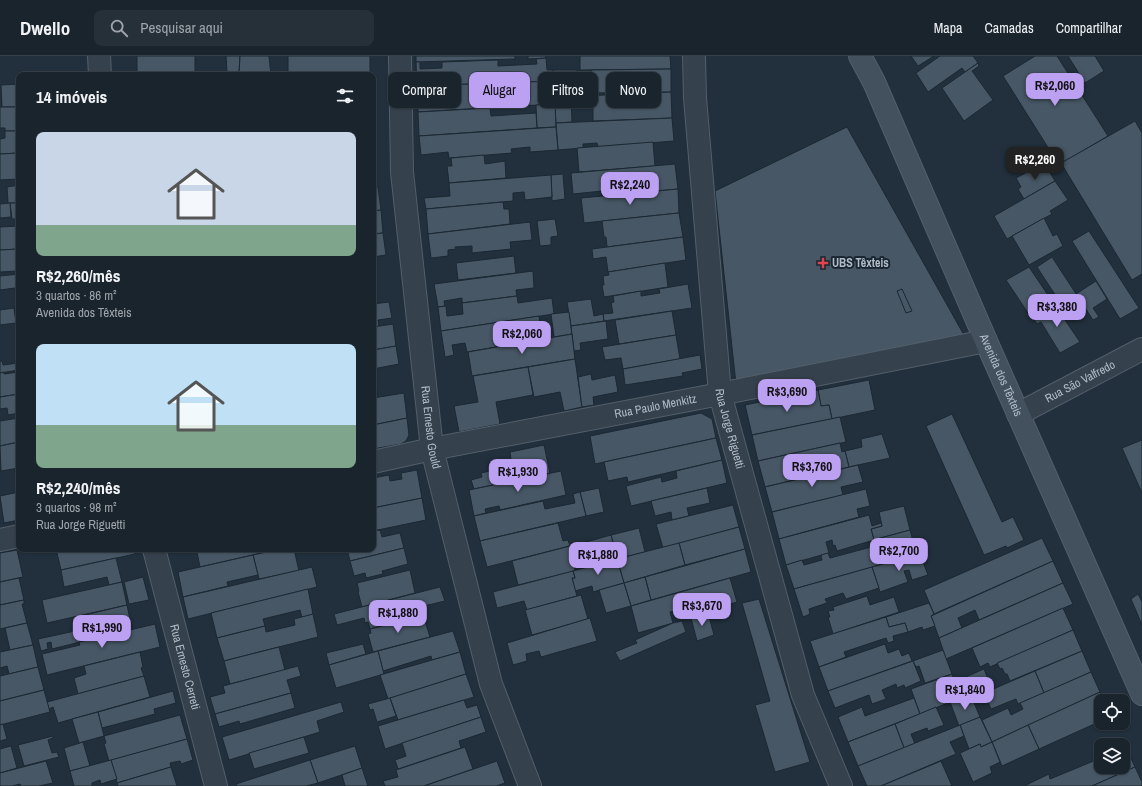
<!DOCTYPE html>
<html lang="pt">
<meta charset="utf-8">
<style>
:root{--surface:#19242d;--page:#263039;--text:#f1f3f6;--muted:#9fa4aa;--line:#374149;--accent:#bca0f2}
body{margin:0;font-family:"Archivo Narrow",sans-serif;background:var(--page);color:var(--text);height:100vh;display:flex;flex-direction:column;font-size:15px;white-space:nowrap}
*{box-sizing:border-box;margin:0}
p{font-size:13px;color:var(--muted)}
.icon{flex:none;width:22px;height:22px;fill:none;stroke:currentColor;stroke-width:2;stroke-linecap:round;stroke-linejoin:round}
.map{position:relative;flex:1;overflow:hidden}
.sheet{position:absolute;left:16px;top:16px;width:360px;height:480px;display:flex;flex-direction:column;background:var(--surface);border-radius:8px;box-shadow:0 1px 3px #0004,0 0 0 1px var(--line)}
.sheet>*{flex:none}
.top-card{position:absolute;left:388px;top:16px;width:380px;height:36px;display:flex;gap:8px}
.tools{position:absolute;left:1094px;top:638px;display:grid;gap:8px}
.tools a{display:grid;place-items:center;width:36px;height:36px;border-radius:8px;background:var(--surface);box-shadow:0 1px 3px #0004,0 0 0 1px var(--line);font-size:20px}
.price{position:absolute;translate:-50% -34px;padding:0 9px;border-radius:8px;background:var(--accent);color:#111;font-size:13px;line-height:26px;filter:drop-shadow(0 1px 2px #0008)}
.price::after{content:'';position:absolute;left:50%;top:24px;width:12px;height:9px;margin-left:-6px;background:inherit;clip-path:polygon(0 0,100% 0,50% 100%)}
.price.current{background:#222;color:#fff}
ul{padding:0;list-style:none}
li{display:grid;align-content:center;gap:8px;height:212px;padding:0 20px}
li span{display:grid;place-items:center;height:124px;border-radius:8px;color:#555}
li>.icon{margin-inline-start:auto}
span .icon{width:72px;height:72px;fill:#fffc;stroke-width:1}
li b{font-size:17px}
h2{display:flex;justify-content:space-between;align-items:center;height:48px;padding:0 20px;font-size:17px}
.pill{padding:0 14px;border-radius:8px;background:var(--surface);box-shadow:0 1px 3px #0004,0 0 0 1px var(--line);font-size:14px;line-height:36px}
.pill.current{background:var(--accent);color:#111}
header{display:flex;align-items:center;gap:24px;box-sizing:border-box;height:56px;padding:0 20px;background:var(--surface);border-bottom:1px solid var(--line)}
header strong{font-size:19px}
nav{display:flex;gap:22px;margin-inline-start:auto;font-size:14px}
.search{width:280px;height:36px;background:var(--page);display:flex;align-items:center;gap:10px;box-sizing:border-box;padding:0 14px;border-radius:8px;color:var(--muted);font-size:15px}
.map>svg:first-child{display:block}
.building{fill:#475765;stroke:#1c2833}
.lines{fill:none;stroke-linecap:round;stroke-linejoin:round}
.minor-casing{stroke:#535f6a;stroke-width:24}
.secondary-casing{stroke:#535f6a;stroke-width:24}
.minor{stroke:#35414c;stroke-width:22}
.secondary{stroke:#43515f;stroke-width:22}
.health-dot{fill:#e0444e;stroke:#1a2631;stroke-width:1.5}
.labels{text-anchor:middle;dominant-baseline:central;stroke-width:4;stroke-linejoin:round;paint-order:stroke}
.poi-label{font-size:12px;font-weight:bold;fill:#b0bcc8;stroke:#1a2631;text-anchor:start}
.street-label{font-size:12px;fill:#b0bcc8;stroke:#1a2631}
</style>
<header>
<strong>Dwello</strong>
<div class="search"><svg class="icon" aria-label="search" viewBox="0 0 24 24"><circle cx="10" cy="10" r="6"/><path d="M15 15l6 6"/></svg>Pesquisar aqui</div>
<nav><a>Mapa</a><a>Camadas</a><a>Compartilhar</a></nav>
</header>
<div class="map">
<svg width="1142" height="730" viewBox="0 0 1142 730">
<rect width="100%" height="100%" fill="#21303c"/>
<g class="building">
<path d="M137,0H195V16L137,17Z"/>
<path d="M226,0H240L239,16H227Z"/>
<path d="M240,0H269L271,19H239Z"/>
<path d="M288,0H370V17L288,18Z"/>
<path d="M416,0H515V3L416,6Z"/>
<path d="M528,0H546V2L528,3Z"/>
<path d="M580,0H670L671,13L580,14Z"/>
<path d="M911,0H934L918,10Z"/>
<path d="M940,0H973L978,7L965,16L962,12L928,36L916,17Z"/>
<path d="M1035,0H1057L1108,80L1059,109L1003,20Z"/>
<path d="M1068,0H1095L1104,15L1085,27Z"/>
<path d="M546,2L547,14H553L554,25L417,30L416,6H420V13L442,12V6L498,4V10L537,8L536,3Z"/>
<path d="M978,7L979,10L972,15L993,44L964,65L942,32Z"/>
<path d="M671,13V36L591,37V14Z"/>
<path d="M553,14H577L578,25H582V40L554,41Z"/>
<path d="M207,16V19H116V18Z"/>
<rect x="207" y="16" width="32" height="3"/>
<path d="M370,17V19H260L288,18Z"/>
<path d="M554,25L555,48L520,50L519,44L497,46V44L483,45V52L418,56L417,30Z"/>
<path d="M19,28V51H2L1,29Z"/>
<path d="M671,36L672,62L593,65V51H583V40Z"/>
<path d="M571,40L572,66L556,67L554,41Z"/>
<path d="M555,48L556,71L537,72L536,49Z"/>
<path d="M0,51H19V75H5V72H0Z"/>
<path d="M490,52L491,60L536,57L537,72L419,80L418,56Z"/>
<path d="M672,62L674,85L598,91L597,87L583,88V92L558,94L556,67Z"/>
<path d="M1135,65L1142,77V218L1132,224L1061,107Z"/>
<path d="M556,71L558,94L530,96V91L511,93L512,97L451,102H449L448,96L421,99L419,80Z"/>
<path d="M847,71L964,279L736,328L715,135Z"/>
<path d="M5,75H19V97L0,98V83L5,82Z"/>
<path d="M373,85H374L376,109H373Z"/>
<path d="M653,86L655,110L579,116L577,92Z"/>
<path d="M19,97V123L0,124V98Z"/>
<path d="M484,99L485,108L505,105L506,122L449,127L447,110H452L451,102Z"/>
<path d="M1044,107L1055,125L1024,143L1018,133L1021,131L1016,122Z"/>
<path d="M675,108L678,133L602,140V135L573,138L571,117Z"/>
<path d="M563,118L565,143L552,145L551,119Z"/>
<path d="M551,119L552,141L525,144L524,136L513,137V145L426,153L424,142L450,140L449,127Z"/>
<path d="M1055,125L1068,144L1050,155L1052,158L1007,183L994,160Z"/>
<path d="M19,129V147H8L7,131Z"/>
<path d="M373,131H378L381,154L373,155Z"/>
<path d="M678,133L679,157L584,167L581,142Z"/>
<path d="M503,146L504,153H509L510,168L428,178L426,153Z"/>
<path d="M10,147H19V163H12Z"/>
<path d="M10,147L11,161L0,162V148Z"/>
<path d="M381,154L383,177L373,178V155Z"/>
<path d="M679,157L683,181L607,191L606,181H604L602,165Z"/>
<path d="M1044,162L1053,180L1057,178L1063,190L1029,209L1012,180Z"/>
<path d="M555,163L558,180L551,181V189L540,190L537,165Z"/>
<path d="M530,166L532,184L510,186L511,193L472,197V190L455,191L456,193L448,194V200L431,202L428,178Z"/>
<path d="M19,170V193L0,194V171Z"/>
<path d="M1089,175L1139,252L1120,263L1072,185Z"/>
<path d="M383,177L386,199L373,201V178Z"/>
<path d="M683,181L686,204L608,216L606,201L593,203L592,193Z"/>
<path d="M19,193V218H18L17,215L0,216V194Z"/>
<path d="M514,200L516,217L458,224L456,207Z"/>
<path d="M1052,201L1082,247L1067,257L1037,211Z"/>
<path d="M665,207L668,231L604,241L602,229H604L603,220L609,219L608,216Z"/>
<path d="M1029,211L1054,248L1030,260L1006,224Z"/>
<path d="M533,215L534,232L516,234L517,240L462,247V242L444,245L445,250L438,251L434,228Z"/>
<path d="M19,218V243H17L15,232L0,234V220Z"/>
<path d="M1096,225L1107,243L1093,252L1099,261L1093,264L1076,238Z"/>
<path d="M688,228L692,252L604,265L603,258L613,257L611,247L614,246L613,240L641,235V240L660,237L659,233Z"/>
<path d="M902,233L912,255L906,257L897,235Z"/>
<path d="M517,240L518,247L552,242L554,258L441,275L438,251L446,250L447,260L463,258L462,247Z"/>
<path d="M17,243H19V266L16,267L14,254L18,253Z"/>
<path d="M591,243L594,260L603,258L604,265L571,270L567,246Z"/>
<path d="M389,246L392,262L378,264L379,270L373,271V248Z"/>
<path d="M1054,248L1080,286L1060,297L1041,266L1037,268L1032,260Z"/>
<path d="M14,252L16,267L0,269V254Z"/>
<path d="M672,255L676,279L619,288L615,264Z"/>
<path d="M569,256L572,278L554,281L551,258Z"/>
<path d="M539,260L542,283L467,296L465,287L452,289L454,299L445,301L441,275Z"/>
<path d="M606,265L608,283L580,287L581,294L574,295L571,270Z"/>
<path d="M393,268L396,290L373,294V271Z"/>
<path d="M572,278L575,303L472,320L468,296Z"/>
<path d="M676,279L680,303L623,313L621,302L605,304L602,291Z"/>
<path d="M396,290L399,308L373,313V319V294Z"/>
<path d="M700,299L702,313L682,317L683,320L625,329L623,313Z"/>
<path d="M575,303L582,351L564,355L560,336L534,341L528,311Z"/>
<path d="M0,305H2L3,309L19,307V314L0,317Z"/>
<path d="M528,311L533,339L496,346L500,368L459,376L454,350L478,346L473,320Z"/>
<path d="M4,316V318L19,316V338L0,341V317Z"/>
<path d="M374,318L378,341L373,342V319Z"/>
<path d="M591,318L592,324L615,319L618,336L593,341L594,349L582,351L578,321Z"/>
<path d="M869,324L875,354L832,363L829,349L821,350L818,334Z"/>
<path d="M818,334L821,350L829,349L832,363L752,379L745,349Z"/>
<path d="M404,337L407,362L373,369V342Z"/>
<path d="M19,338V357L8,359L7,352L0,353V341Z"/>
<path d="M701,357L712,363L716,382L595,408L590,380Z"/>
<path d="M952,358L1002,466L1013,461L1024,484L1007,492L1006,490L984,499L926,370Z"/>
<path d="M840,361L846,386L758,405L752,379Z"/>
<path d="M19,362V386L0,390V365Z"/>
<path d="M407,362L409,379L406,385L401,388L373,393V369Z"/>
<path d="M882,378L890,402L849,411L845,395L862,391L861,383Z"/>
<path d="M716,382L722,404L628,426L627,421L608,425L604,406Z"/>
<path d="M1142,384V437L1122,392Z"/>
<path d="M19,386V404H17L19,412L1,415L0,390Z"/>
<path d="M840,387L842,396L845,395L849,411L765,431L758,405Z"/>
<path d="M544,389L550,417L474,433L471,424L482,421L481,417L512,410L510,396Z"/>
<path d="M722,404L727,427L631,450L626,430L661,421L662,426L677,422L676,415Z"/>
<path d="M858,409L863,426L841,431L843,439L772,456L765,431Z"/>
<path d="M417,414L422,442L373,452V422L389,419L390,425L402,423L401,417Z"/>
<path d="M561,415L566,439L500,454L499,450L485,453L486,457L474,460L469,434Z"/>
<path d="M599,432L604,456L586,460L580,436Z"/>
<path d="M707,432L710,447L687,452L689,460L672,464L671,456L655,460L651,445Z"/>
<path d="M866,433L870,450L857,453L859,461L779,483L772,456Z"/>
<path d="M19,436V464L4,467L0,440Z"/>
<path d="M580,436L586,460L480,485L474,460L543,445L545,453L575,447L573,438Z"/>
<path d="M422,442L426,464L373,475V452Z"/>
<path d="M733,449L739,471L663,492L656,468Z"/>
<path d="M904,450L910,474L874,484L871,473L882,470L879,456Z"/>
<path d="M869,459L872,470L881,467L882,470L871,473L874,484L837,495L835,489L833,490L832,484L826,486L829,497L786,509L779,483Z"/>
<path d="M558,467L563,485L568,484L570,490L487,511L480,485Z"/>
<path d="M739,471L745,493L685,509L679,487Z"/>
<path d="M639,472L645,496L617,503L611,479Z"/>
<path d="M380,474L382,481L400,477L404,492L350,505L347,493H373V475Z"/>
<path d="M910,474L917,499L880,509L873,484Z"/>
<path d="M611,479L617,503L595,509L591,496L581,498L579,488Z"/>
<path d="M1042,482L1053,505L934,558L924,534Z"/>
<path d="M679,487L685,509L624,527L617,503Z"/>
<path d="M570,490L575,515L518,529L512,505Z"/>
<path d="M875,490L880,509L794,533L786,509L802,504L804,509L822,504L821,499L828,497L830,502Z"/>
<path d="M404,492L408,508L382,515L383,518L366,522L365,517L354,520L350,505Z"/>
<path d="M56,493H134L135,498L61,514Z"/>
<path d="M209,493H270V495L200,511L197,496Z"/>
<path d="M280,493H294L299,515L259,523L253,499Z"/>
<path d="M745,493L751,516L651,544L645,521Z"/>
<path d="M17,494L23,521L0,526V497Z"/>
<path d="M919,498H920L928,519L912,524L909,514L904,515L908,526L880,536L872,511Z"/>
<path d="M253,499L258,519L227,526L228,530L183,541L178,516Z"/>
<path d="M116,502L122,526L109,529L107,521L64,531L61,514Z"/>
<path d="M617,503L624,527L593,536L592,530L575,535L572,522H575L573,515Z"/>
<path d="M1053,505L1063,527L979,564L975,554L958,562L962,572L939,582L931,560Z"/>
<path d="M312,511L317,531L188,563L183,541Z"/>
<path d="M872,511L879,532L846,543L843,537L825,543L827,547L809,553L810,558L803,561L794,533Z"/>
<path d="M410,514L415,537L362,551L358,536L359,535L357,527Z"/>
<path d="M573,515L575,522H572L577,540L527,554L524,545L497,552L493,536Z"/>
<path d="M143,521L149,544L129,548L124,526Z"/>
<path d="M645,521L651,544L631,550L624,527Z"/>
<path d="M19,522L24,544L0,549V526Z"/>
<path d="M730,522L737,546L696,558L694,549L670,556L673,567L638,577L631,550Z"/>
<path d="M122,526L127,549L47,567L42,544Z"/>
<path d="M624,527L631,550L606,557L599,534Z"/>
<path d="M1063,527L1073,548L946,603L939,582Z"/>
<path d="M440,531L445,545L424,550L427,558L370,573L368,566L365,567L364,562L337,569L334,558Z"/>
<path d="M308,533L313,558L302,562L300,554L263,563L265,570L217,582L211,557Z"/>
<path d="M1138,538L1142,546V569L1131,543Z"/>
<path d="M581,539L588,563L532,579L525,554Z"/>
<path d="M867,540L870,549L894,541L899,556L833,578L828,561H830L828,555L834,554L833,551Z"/>
<path d="M759,543L810,706L775,716L755,649L770,645L742,547Z"/>
<path d="M24,544V548H22L27,567L0,573V549Z"/>
<path d="M929,547L934,558L931,560L935,570L923,574L922,571L908,576L905,567L889,571L886,561Z"/>
<path d="M127,549L132,573L52,593L51,586L47,587L48,593L41,595L38,583L75,575L72,562Z"/>
<path d="M1063,552L1073,574L990,611L988,607L980,611L972,592Z"/>
<path d="M708,557L714,579L697,585L691,562Z"/>
<path d="M313,558L318,581L224,605L217,582L265,570L266,576L295,569L294,563Z"/>
<path d="M422,560L423,565H425L430,581L373,596L368,578L371,577L370,573Z"/>
<path d="M886,561L889,571L905,567L908,576L893,580L894,585L888,587L886,582L844,596L846,601L819,611L810,585Z"/>
<path d="M590,562L597,585L541,601L539,595L526,598L527,605L513,609L507,587Z"/>
<path d="M682,565L686,576L620,605L615,596L637,587L635,584L673,567Z"/>
<path d="M27,567L33,589L10,594L5,572Z"/>
<path d="M155,568L160,591L47,619L42,598L80,589L79,586Z"/>
<path d="M1073,574L1082,595L1010,625L1007,618H1005L1002,612L1000,613L997,607Z"/>
<path d="M453,575L460,596L432,604L431,600L383,615L378,595Z"/>
<path d="M363,588L366,598L329,609L326,597Z"/>
<path d="M885,588L888,597L899,593L902,600L909,597L912,605L828,635L819,611Z"/>
<path d="M33,589L38,611L9,618L7,610L0,612V596Z"/>
<path d="M279,591L285,614L230,628L224,605Z"/>
<path d="M943,594L952,618L925,627L919,610L916,611L913,605Z"/>
<path d="M378,595L384,618L336,632L329,609Z"/>
<path d="M1082,595L1091,616L1044,637L1035,615Z"/>
<path d="M140,596L143,611L141,612L144,620L78,638L74,622L86,618L84,610Z"/>
<path d="M460,596L466,618L388,643L380,619Z"/>
<path d="M913,605L921,625L905,632L904,629L897,632L896,628L882,634L886,643L872,648L869,639L835,652L828,635Z"/>
<path d="M298,610L301,620L287,624L291,637L215,658L210,641L225,637L223,630Z"/>
<path d="M38,611L44,634L0,645V620Z"/>
<path d="M984,613L992,633L963,645L954,626Z"/>
<path d="M1035,615L1044,637L1018,648L1016,643L991,653L984,637Z"/>
<path d="M1091,616L1100,636L992,686L982,664L1008,652L1011,659L1023,653L1020,647Z"/>
<path d="M466,618L474,641L398,664L390,642Z"/>
<path d="M952,618L961,642L920,658L911,633Z"/>
<path d="M144,620L150,641L58,667L53,651L49,653L47,646Z"/>
<path d="M44,634L50,656L0,669V645Z"/>
<path d="M173,635L176,647L154,653L155,658L102,672L98,656Z"/>
<path d="M1100,636L1104,645H1101V665L1039,693L1028,669Z"/>
<path d="M291,637L295,652L240,668L239,665L219,671L215,658Z"/>
<path d="M390,642L396,660L377,666L373,653L370,654L368,648Z"/>
<path d="M914,642L920,658L848,686L838,661L862,651L865,660Z"/>
<path d="M961,642L963,645L972,642L980,661L959,670L950,646Z"/>
<path d="M464,644L467,652L477,649L481,661L385,693L378,670Z"/>
<path d="M341,646L344,656L317,665L320,676L229,704L222,681Z"/>
<path d="M936,651L944,669L928,675L927,672L911,678L915,688L904,692L895,668Z"/>
<path d="M98,656L104,680L79,687L72,663Z"/>
<path d="M180,659L187,683L109,705L104,688L106,687L104,680Z"/>
<path d="M481,661L486,676L459,685L461,692L398,713L395,704L406,700L402,687Z"/>
<path d="M980,661L992,686L981,691L980,688L969,693L960,669Z"/>
<path d="M3,668L7,683L0,685V669Z"/>
<path d="M895,668L904,692L858,710L848,686Z"/>
<path d="M960,669L964,680L950,686L956,698L881,730H867L858,710Z"/>
<path d="M1028,669L1039,693L1002,710L992,686Z"/>
<path d="M53,680V682L48,684L52,697L57,696L59,701L24,710L18,689Z"/>
<path d="M304,681L309,697L254,713L249,697Z"/>
<path d="M187,683L193,704L181,708L180,705L170,707L171,711L117,727L111,704Z"/>
<path d="M83,686L90,710L70,715L64,692Z"/>
<path d="M992,686L1000,706L990,711L992,717L973,726L960,697L980,688L981,691Z"/>
<path d="M11,690L17,712L0,717V693Z"/>
<path d="M355,690L362,712L318,727L310,704Z"/>
<path d="M465,691L473,713L424,730H385L383,725L398,721L396,714Z"/>
<path d="M1126,691L1135,711L1092,730H1024L1049,718L1050,723L1101,702V711H1123V693Z"/>
<path d="M111,704L117,723L101,728L100,724L92,727V730H74L70,715Z"/>
<path d="M310,704L318,727L306,730H237L236,728Z"/>
<path d="M46,705L53,727L39,730H21L20,728L12,730H0V717Z"/>
<path d="M497,705L505,727L496,730H424Z"/>
<path d="M941,705L952,730H881Z"/>
<path d="M171,711L177,730H118L117,727Z"/>
<path d="M1135,711L1142,726V730H1092Z"/>
<path d="M362,712L368,730H345L342,719Z"/>
</g>
<g class="lines">
<g class="minor-casing">
<g id="minor">
<path d="M99,0L100,19"/>
<path id="s1" d="M400,0L402,116L432,393L491,628L530,730"/>
<path id="s2" d="M694,0L695,42L720,338L803,639L841,730"/>
<path id="s3" d="M1018,358L1142,293"/>
<path id="s4" d="M373,406L432,393L720,338L986,285"/>
<path d="M0,484L19,480"/>
<path id="s5" d="M154,493L216,730"/>
</g>
</g>
<g class="secondary-casing">
<g id="secondary">
<path id="s6" d="M860,0L874,26L986,285L1142,638"/>
</g>
</g>
<use href="#minor" class="minor"/>
<use href="#secondary" class="secondary"/>
</g>
<path class="health-dot" d="M821 201h4v4h4v4h-4v4h-4v-4h-4v-4h4z"/>
<g class="labels">
<g class="poi-label">
<text x="832" y="207">UBS Têxteis</text>
</g>
<g class="street-label">
<text stroke="none"><textPath href="#s6" startOffset="349">Avenida dos Têxteis</textPath></text>
<text stroke="none"><textPath href="#s3" startOffset="70">Rua São Valfredo</textPath></text>
<text stroke="none"><textPath href="#s4" startOffset="288">Rua Paulo Menkitz</textPath></text>
<text stroke="none"><textPath href="#s1" startOffset="373">Rua Ernesto Gould</textPath></text>
<text stroke="none"><textPath href="#s2" startOffset="375">Rua Jorge Riguetti</textPath></text>
<text stroke="none"><textPath href="#s5" startOffset="122">Rua Ernesto Cerreti</textPath></text>
</g>
</g>
</svg>
<div class="tools">
<a><svg class="icon" aria-label="locate" viewBox="0 0 24 24"><circle cx="12" cy="12" r="6"/><path d="M12 2v4M12 18v4M2 12h4M18 12h4"/></svg></a>
<a><svg class="icon" aria-label="layers" viewBox="0 0 24 24"><path d="M12 4l9 5-9 5-9-5zM3 14l9 5 9-5"/></svg></a>
</div>
<b class="price" style="left:1055px;top:51px">R$2,060</b>
<b class="price current" style="left:1035px;top:125px">R$2,260</b>
<b class="price" style="left:630px;top:150px">R$2,240</b>
<b class="price" style="left:1057px;top:272px">R$3,380</b>
<b class="price" style="left:522px;top:299px">R$2,060</b>
<b class="price" style="left:787px;top:357px">R$3,690</b>
<b class="price" style="left:812px;top:432px">R$3,760</b>
<b class="price" style="left:518px;top:437px">R$1,930</b>
<b class="price" style="left:899px;top:516px">R$2,700</b>
<b class="price" style="left:598px;top:520px">R$1,880</b>
<b class="price" style="left:702px;top:571px">R$3,670</b>
<b class="price" style="left:398px;top:578px">R$1,880</b>
<b class="price" style="left:102px;top:593px">R$1,990</b>
<b class="price" style="left:965px;top:655px">R$1,840</b>
<div class="top-card">
<a class="pill">Comprar</a>
<a class="pill current">Alugar</a>
<a class="pill">Filtros</a>
<a class="pill">Novo</a>
</div>
<section class="sheet">
<h2>14 imóveis<svg class="icon" aria-label="filters" viewBox="0 0 24 24"><path d="M4 7h16M4 17h16"/><circle cx="9" cy="7" r="2"/><circle cx="15" cy="17" r="2"/></svg></h2>
<ul>
<li><span style="background:linear-gradient(#c9d6e8 75%,#7fa58c 0)"><svg class="icon" aria-label="home" viewBox="0 0 24 24"><path d="M3 11l9-7 9 7M6 9v11h12V9"/></svg></span><div><b>R$2,260/mês</b><p>3 quartos · 86 m²</p><p>Avenida dos Têxteis</p></div></li>
<li><span style="background:linear-gradient(#bfe0f5 65%,#7fa58c 0)"><svg class="icon" aria-label="home" viewBox="0 0 24 24"><path d="M3 11l9-7 9 7M6 9v11h12V9"/></svg></span><div><b>R$2,240/mês</b><p>3 quartos · 98 m²</p><p>Rua Jorge Riguetti</p></div></li>
</ul>
</section>
</div>
